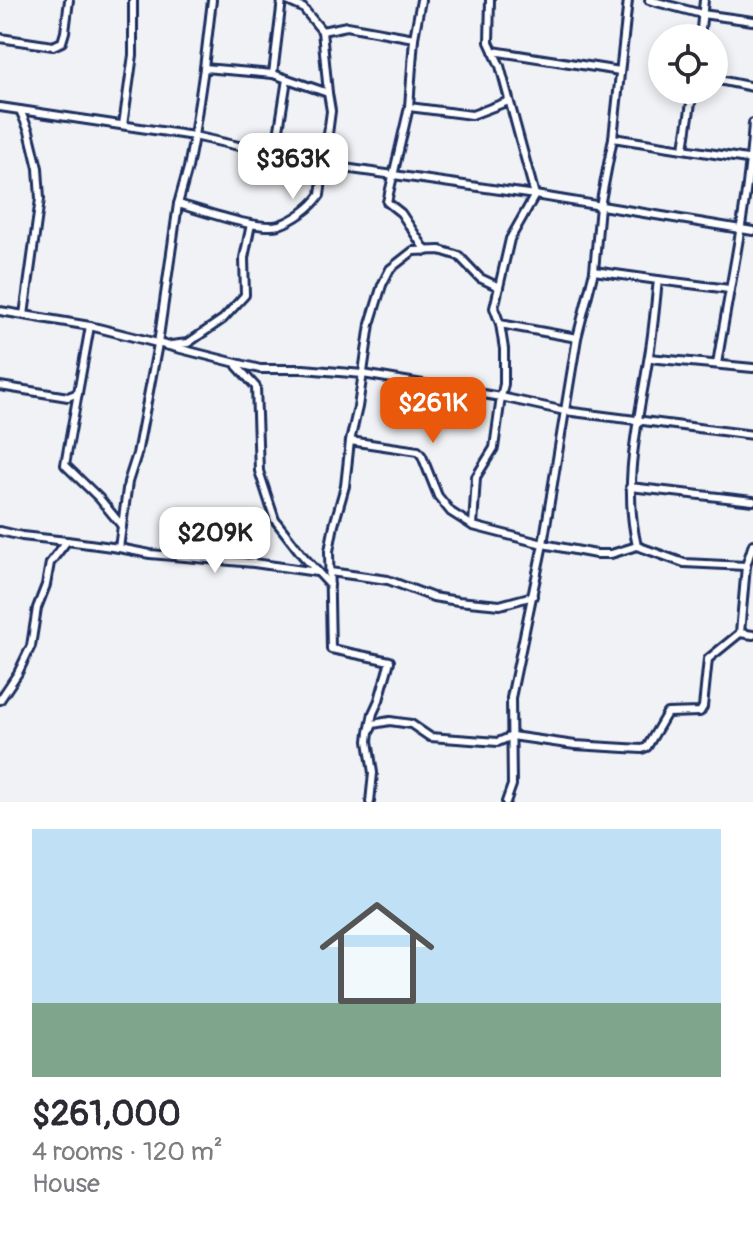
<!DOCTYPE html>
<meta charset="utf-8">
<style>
:root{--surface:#fff;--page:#f7f7f7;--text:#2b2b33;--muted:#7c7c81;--line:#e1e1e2;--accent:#ea580c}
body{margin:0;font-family:Pangolin,sans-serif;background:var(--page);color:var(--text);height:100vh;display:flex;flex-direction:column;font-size:30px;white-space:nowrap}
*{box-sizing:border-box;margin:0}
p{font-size:26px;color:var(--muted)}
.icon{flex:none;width:44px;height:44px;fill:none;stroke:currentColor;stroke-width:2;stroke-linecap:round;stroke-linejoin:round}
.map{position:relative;height:802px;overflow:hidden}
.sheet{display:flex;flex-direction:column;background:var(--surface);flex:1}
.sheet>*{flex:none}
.tools{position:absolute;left:648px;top:24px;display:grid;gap:16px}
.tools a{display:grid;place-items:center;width:80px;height:80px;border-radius:50%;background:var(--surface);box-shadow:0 4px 12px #0003;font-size:40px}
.price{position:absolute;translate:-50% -68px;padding:0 18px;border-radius:16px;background:#fff;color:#222;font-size:26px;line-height:52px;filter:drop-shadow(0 2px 4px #0008)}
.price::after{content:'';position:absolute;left:50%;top:48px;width:24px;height:18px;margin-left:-12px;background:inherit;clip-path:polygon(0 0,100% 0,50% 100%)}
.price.current{background:var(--accent);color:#fff}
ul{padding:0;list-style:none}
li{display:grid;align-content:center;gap:16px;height:424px;padding:0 32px}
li+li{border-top:2px solid var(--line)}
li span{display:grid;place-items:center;height:248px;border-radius:0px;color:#555}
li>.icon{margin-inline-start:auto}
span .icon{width:144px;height:144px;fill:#fffc;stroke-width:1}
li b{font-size:34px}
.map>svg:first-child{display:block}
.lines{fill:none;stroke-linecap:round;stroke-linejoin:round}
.street-casing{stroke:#1b2f5e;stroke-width:12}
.street{stroke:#fff;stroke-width:6}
</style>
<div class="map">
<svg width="753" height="802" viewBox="0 0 753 802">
<rect width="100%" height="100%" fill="#f1f2f5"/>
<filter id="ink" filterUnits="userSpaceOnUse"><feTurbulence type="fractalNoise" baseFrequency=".0125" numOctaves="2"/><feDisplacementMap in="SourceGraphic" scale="16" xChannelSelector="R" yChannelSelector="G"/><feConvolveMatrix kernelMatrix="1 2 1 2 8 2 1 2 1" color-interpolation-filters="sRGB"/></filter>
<g filter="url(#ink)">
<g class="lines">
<g class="street-casing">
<g id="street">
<path d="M421,0L414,38L409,107L387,202L401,213L426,251"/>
<path d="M649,0L702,14L753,21"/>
<path d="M322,31L347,26L414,38"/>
<path d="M0,38L53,46L62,42L65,32L69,0"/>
<path d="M700,38L704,0"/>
<path d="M493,51L620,71"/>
<path d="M204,68L273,74L328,93"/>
<path d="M273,74L282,0"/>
<path d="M714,79L753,87"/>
<path d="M0,107L194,136L323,165L535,195L753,231"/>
<path d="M409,107L472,115L509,101"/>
<path d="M20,110L29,131L38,168L40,199L24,315"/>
<path d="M123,125L133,55V0"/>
<path d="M613,138L753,160"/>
<path d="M684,148L693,90"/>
<path d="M275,155L287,79"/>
<path d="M178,204C201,210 258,231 279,225C294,220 311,208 320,195L331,111L328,93L322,31L303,8L285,0"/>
<path d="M594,271L658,280C655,307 653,334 648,361C638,424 622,482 637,546L684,563L746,566"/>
<path d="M658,280L729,289"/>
<path d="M0,311L90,326L260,369H303L363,374L501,397L504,384V349L500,324L494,308L499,287"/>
<path d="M500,324L577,338"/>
<path d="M90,326L65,465L99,498L122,526"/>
<path d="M171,345L188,343L223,319L245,295L244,258L251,224"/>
<path d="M649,358L753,368"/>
<path d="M717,364C730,284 748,205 753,123"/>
<path d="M237,366L256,387L259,471L275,520L303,556L330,585"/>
<path d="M0,386L68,397L78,393"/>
<path d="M350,441L418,451L422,456L438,496L451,512L473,526L543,544L596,554H611L637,546"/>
<path d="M630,487L753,501"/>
<path d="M473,526L476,477L494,448L501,397L565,411L753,435"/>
<path d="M0,531L22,536L67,541"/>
<path d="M119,548L150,554L254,563L317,572"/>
<path d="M330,572L388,580L433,597L458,601L500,605L533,596"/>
<path d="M740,633L753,635"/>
<path d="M0,700L18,673L31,646L37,608L46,585L50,563L67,541L119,548L128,482L137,454L158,344L178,204L188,168L194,136L204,68L212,0"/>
<path d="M371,729L373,724L390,721L411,724L430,737L498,742L512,736L575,745L642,749L647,747L667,713L700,712L703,707L708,659L740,633L746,566L753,544"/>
<path d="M370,802L373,773L368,741L369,732L373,713L379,700L390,661L331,649L329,551L334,525L345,486L350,441L358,407L370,324L382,285L390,269L413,251L440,250L459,256L480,278L499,287L510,239L535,195L500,66L489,42L490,0"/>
<path d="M506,802L512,785L511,698L543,544L577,338L594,271L600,206L613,138L628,0"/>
</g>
</g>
<use href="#street" class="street"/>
</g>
</g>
</svg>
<div class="tools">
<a><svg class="icon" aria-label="locate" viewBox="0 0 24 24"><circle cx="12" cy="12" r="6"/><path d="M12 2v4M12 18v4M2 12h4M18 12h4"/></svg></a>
</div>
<b class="price" style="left:293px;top:201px">$363K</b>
<b class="price current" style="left:433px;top:445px">$261K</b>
<b class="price" style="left:215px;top:575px">$209K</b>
</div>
<section class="sheet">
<ul>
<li><span style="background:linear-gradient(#bfe0f5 70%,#7fa58c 0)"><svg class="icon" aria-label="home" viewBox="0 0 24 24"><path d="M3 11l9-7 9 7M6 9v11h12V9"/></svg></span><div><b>$261,000</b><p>4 rooms · 120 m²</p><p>House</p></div></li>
</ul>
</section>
